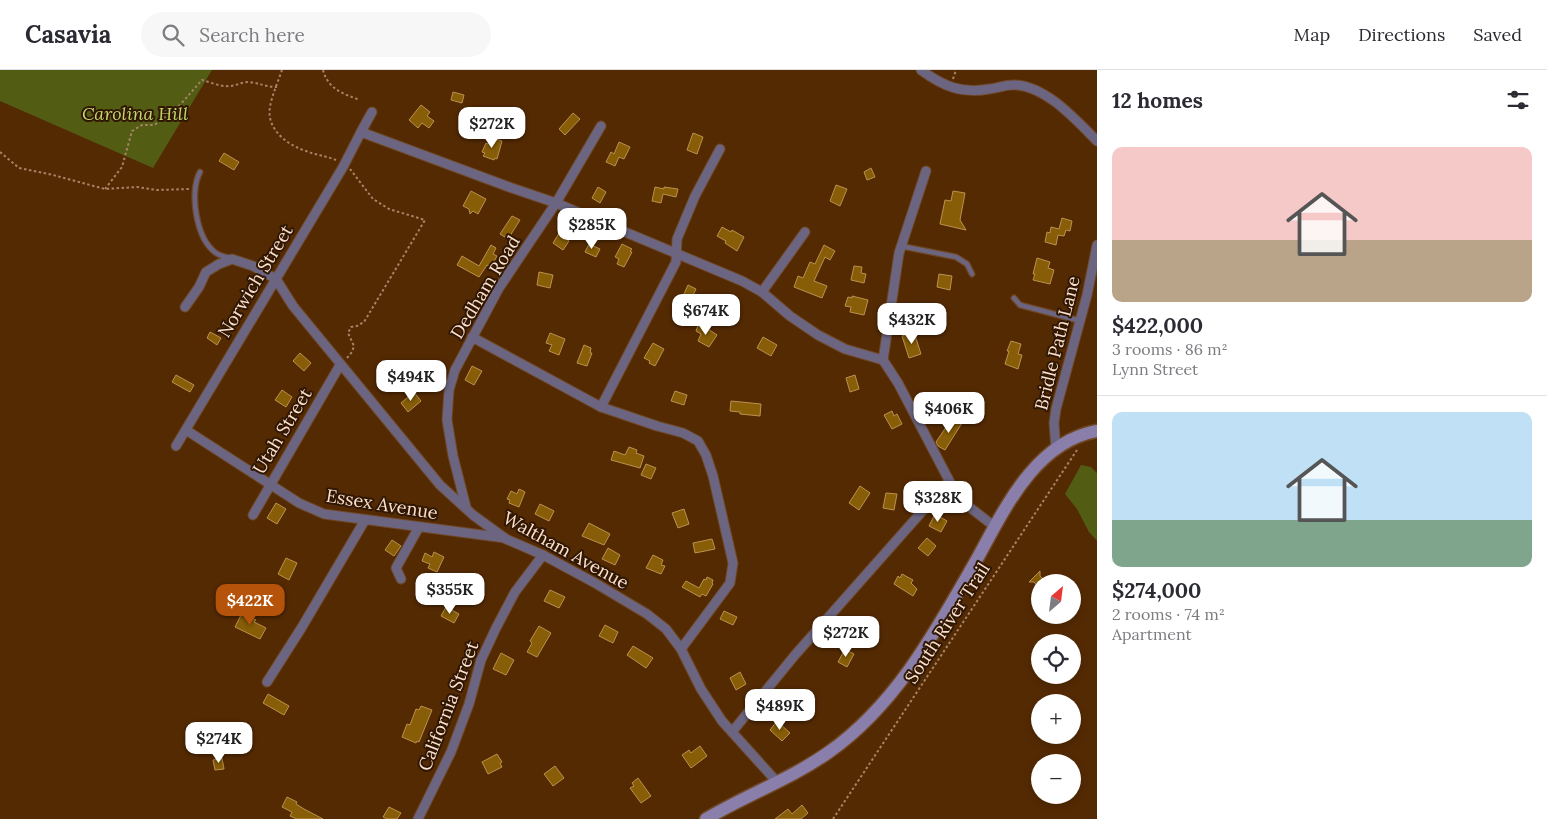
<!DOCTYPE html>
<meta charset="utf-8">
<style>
:root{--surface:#fff;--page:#f7f7f7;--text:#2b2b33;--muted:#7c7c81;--line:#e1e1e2;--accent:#b45309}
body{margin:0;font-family:Lora,serif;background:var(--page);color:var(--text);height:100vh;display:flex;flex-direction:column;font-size:19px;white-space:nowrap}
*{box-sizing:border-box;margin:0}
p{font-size:16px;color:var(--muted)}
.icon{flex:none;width:28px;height:28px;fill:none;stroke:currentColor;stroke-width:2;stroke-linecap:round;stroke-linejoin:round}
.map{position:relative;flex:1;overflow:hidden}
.panel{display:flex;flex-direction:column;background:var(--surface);width:450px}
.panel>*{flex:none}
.needle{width:32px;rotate:28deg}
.tools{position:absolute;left:1031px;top:504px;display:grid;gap:10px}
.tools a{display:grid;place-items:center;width:50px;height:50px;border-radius:50%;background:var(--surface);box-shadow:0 2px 8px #0003;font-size:25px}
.price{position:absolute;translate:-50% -42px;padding:0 11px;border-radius:10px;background:#fff;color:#222;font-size:16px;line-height:32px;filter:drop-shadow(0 1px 2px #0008)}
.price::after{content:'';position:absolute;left:50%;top:30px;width:15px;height:11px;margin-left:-8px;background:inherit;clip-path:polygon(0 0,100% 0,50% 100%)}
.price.active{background:var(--accent);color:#fff}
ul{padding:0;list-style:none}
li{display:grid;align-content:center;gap:10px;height:265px;padding:0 15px}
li+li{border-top:1px solid var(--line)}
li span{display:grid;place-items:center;height:155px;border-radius:10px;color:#555}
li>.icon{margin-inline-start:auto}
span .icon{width:90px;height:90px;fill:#fffc;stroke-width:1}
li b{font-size:21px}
h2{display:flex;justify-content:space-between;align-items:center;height:60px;padding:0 15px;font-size:21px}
header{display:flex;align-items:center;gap:30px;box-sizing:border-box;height:70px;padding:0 25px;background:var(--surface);border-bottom:1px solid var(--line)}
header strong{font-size:24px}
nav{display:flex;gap:28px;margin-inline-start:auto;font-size:18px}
.search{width:350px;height:45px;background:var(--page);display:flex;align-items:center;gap:12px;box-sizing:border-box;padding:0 18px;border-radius:28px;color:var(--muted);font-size:19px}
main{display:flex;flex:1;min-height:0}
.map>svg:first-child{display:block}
.green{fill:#535c13}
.building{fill:#875d07;stroke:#bc914f}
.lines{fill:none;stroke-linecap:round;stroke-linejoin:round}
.lane-casing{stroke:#6f4723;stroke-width:7}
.street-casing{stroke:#6f4723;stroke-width:11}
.secondary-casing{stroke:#6f4723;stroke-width:15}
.path{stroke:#a68466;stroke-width:2;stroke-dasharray:2.5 2.5;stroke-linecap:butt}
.lane{stroke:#6c6581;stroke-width:4.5}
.street{stroke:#6c6581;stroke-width:9}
.secondary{stroke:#8a7eaa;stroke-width:12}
.labels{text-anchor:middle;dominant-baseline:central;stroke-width:4;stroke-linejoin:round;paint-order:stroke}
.park-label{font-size:18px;font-style:italic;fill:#c5d66a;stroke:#2f1704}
.street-label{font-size:18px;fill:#fce1ce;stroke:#2f1704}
</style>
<header>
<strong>Casavia</strong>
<div class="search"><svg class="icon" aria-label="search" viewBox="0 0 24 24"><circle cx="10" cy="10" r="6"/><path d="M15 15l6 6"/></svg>Search here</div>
<nav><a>Map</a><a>Directions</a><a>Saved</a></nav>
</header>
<main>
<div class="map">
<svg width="1097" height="749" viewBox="0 0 1097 749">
<rect width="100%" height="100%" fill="#542a03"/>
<g class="green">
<path d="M0,0H212L153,98L0,31Z"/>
<path d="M1081,395L1091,397L1097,403V471L1089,462L1077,439L1065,424Z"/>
</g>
<g class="building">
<path d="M453,22L464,25L462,33L451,30Z"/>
<path d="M421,35L430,42L427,46L434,51L429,58L422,53L418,58L409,50Z"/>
<path d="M573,43L580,49L565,65L559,59Z"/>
<path d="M693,63L703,67L697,84L687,80Z"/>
<path d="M491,67L502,71L497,89L495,88L494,90L483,86L485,83L482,82L486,73L488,74Z"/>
<path d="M619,72L630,77L624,89L619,87L615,96L606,92L611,82L614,84Z"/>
<path d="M224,83L239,92L234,100L219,91Z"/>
<path d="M871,98L875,107L867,110L864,102Z"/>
<path d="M836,115L847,119L840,136L830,131Z"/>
<path d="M598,117L606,122L600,133L592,128Z"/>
<path d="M655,117L664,119V117L678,119L676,127L663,124L661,133L652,131Z"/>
<path d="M471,121L486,129L478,144L473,141L470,144L469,139L463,136Z"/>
<path d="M953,121L965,123L960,150L966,160L940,154L945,130L951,131Z"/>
<path d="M512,146L520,150L508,169L500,164Z"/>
<path d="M1062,148L1072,151L1070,161L1066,160L1064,166L1058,165L1056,175L1045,172L1047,162L1050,163L1051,157L1059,159Z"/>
<path d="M722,157L731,162L732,160L744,167L737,181L725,173L726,171L717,166Z"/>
<path d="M561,160L567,164L565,168L569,171L563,180L553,173Z"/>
<path d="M589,174L600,179L596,187L585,182Z"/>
<path d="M622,174L632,179L630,181L632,182L624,197L617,194L619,189L615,187Z"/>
<path d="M491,175L496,178L493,184L497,186L491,197L487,195L479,207L457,195L462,186L479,196Z"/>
<path d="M824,175L835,181L830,190L825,187L814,211L827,216L822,228L794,217L798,206L803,208L810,192L815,194Z"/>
<path d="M1037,188L1050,192L1048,198L1054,200L1050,214L1033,210L1035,204H1033Z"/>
<path d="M854,196L862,197L861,203L866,204L864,213L851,210Z"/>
<path d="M539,202L553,205L550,218L537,215Z"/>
<path d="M939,204L952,206L950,220L937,217Z"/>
<path d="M688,215L696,219L687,237L680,233Z"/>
<path d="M852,226L868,230L864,245L850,242L851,237L845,236L848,227L852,228Z"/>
<path d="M698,255L704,258L705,257L717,265L709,277L698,271L701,264L696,261Z"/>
<path d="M210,262L221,268L217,275L207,268Z"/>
<path d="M914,262L921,284L909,288L902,266Z"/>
<path d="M550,263L565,269L559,285L549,281L552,275L546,273Z"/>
<path d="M763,267L777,275L771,286L757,278Z"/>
<path d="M1011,271L1021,274L1018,284L1022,285L1018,299L1005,294L1009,281H1007Z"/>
<path d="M653,273L664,279L655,296L649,293L650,291L644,288Z"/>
<path d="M584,275L591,278L590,283H592L587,296L577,293Z"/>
<path d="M300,283L311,293L304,301L293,291Z"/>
<path d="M472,296L482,301L474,315L465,310Z"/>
<path d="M176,305L194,315L190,322L172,312Z"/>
<path d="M855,305L859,319L850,322L846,308Z"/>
<path d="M282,320L292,327L286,337L275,330Z"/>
<path d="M675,321L687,325L684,335L671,331Z"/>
<path d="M414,322L421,331L408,342L401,333Z"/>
<path d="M934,323L942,326L936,341L928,338Z"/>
<path d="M731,331L761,334L760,346L740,344V342L730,341Z"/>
<path d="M892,341L894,346L897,344L902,354L892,359L884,345Z"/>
<path d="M953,347L962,353L945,380L938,376L936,372Z"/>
<path d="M629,377L637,380L636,383L644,386L640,398L611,390L614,381L625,385Z"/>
<path d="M646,394L656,398L651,409L641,405Z"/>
<path d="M860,416L870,423L859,440L849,433Z"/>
<path d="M519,419L525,422L519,437L509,433L510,430L507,429L511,421L517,424Z"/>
<path d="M886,423L897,424L894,440L883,438Z"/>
<path d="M276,433L286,439L277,454L267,448Z"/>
<path d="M540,434L554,441L549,451L535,444Z"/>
<path d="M684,439L689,454L678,458L672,443Z"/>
<path d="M935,444L947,451L941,462L929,456Z"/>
<path d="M589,453L610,464L604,475L582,466Z"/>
<path d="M927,468L936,476L928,486L918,478Z"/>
<path d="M712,469L715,479L695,483L693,473Z"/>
<path d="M392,470L401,476L394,486L385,480Z"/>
<path d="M608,478L620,485L615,495L602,489Z"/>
<path d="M434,482L444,487L437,502L428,498L430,494L422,491L425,483L432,487Z"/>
<path d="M653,485L663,490L661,495L665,496L661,504L646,498Z"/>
<path d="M286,488L297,493L289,510L278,504Z"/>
<path d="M1040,501V506L1046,512H1040V519L1034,512H1029Z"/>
<path d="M902,504L913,510L911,513L917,519L913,526L894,514L898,506L900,508Z"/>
<path d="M707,507L713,510L712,513L713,514L706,526L702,524L700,527L682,517L686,511L699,518L704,509L706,510Z"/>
<path d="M550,520L565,527L559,538L544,531Z"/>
<path d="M446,537L459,544L454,553L441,546Z"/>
<path d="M724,541L737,547L733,555L720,549Z"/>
<path d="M242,543L256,550L254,552L266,558L260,569L235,557Z"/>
<path d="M605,555L618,562L613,573L599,566Z"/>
<path d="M539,556L551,563L537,587L527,582L532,573L530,571Z"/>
<path d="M633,576L653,588L646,598L627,585Z"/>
<path d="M845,579L854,584L847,597L838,592Z"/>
<path d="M501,583L514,590L506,605L493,599Z"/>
<path d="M740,602L746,614L736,620L730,608Z"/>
<path d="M268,624L289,636L284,645L263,633Z"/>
<path d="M421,636L432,640L419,672L417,671L416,673L402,667L407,654L410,655L416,639L419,640Z"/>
<path d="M777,651L790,663L782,671L770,660Z"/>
<path d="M700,676L707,686L691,698L682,685L689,680L691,683Z"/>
<path d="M497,684L502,692L500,693L502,697L488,704L482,692Z"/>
<path d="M222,688L224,699L215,700L213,690Z"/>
<path d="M555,696L564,708L553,716L544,704Z"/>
<path d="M638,708L651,726L641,733L630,718L634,716L632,713Z"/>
<path d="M287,727L297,732L296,734L304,739L323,749H297L290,746L292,742L282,737Z"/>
<path d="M802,735L808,743L801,749H775L788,739L792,744Z"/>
<path d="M389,737L401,743L397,749H387L383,747Z"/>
</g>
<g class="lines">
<g class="lane-casing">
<g id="lane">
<path d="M200,102C189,122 196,169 216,183C220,186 226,187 231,188"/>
<path d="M901,176L956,187L967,194L972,204"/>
<path d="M1014,228L1020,235L1081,251"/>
</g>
</g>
<g class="street-casing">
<g id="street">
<path d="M921,0C943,16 961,24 989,19C998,18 1007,14 1016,15C1047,17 1076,50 1097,71"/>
<path d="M372,42L361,62L509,117L556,133L742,211L762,222L790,246L818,265L845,279L883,290"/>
<path d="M926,101L899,183L883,290L898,313L952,416L968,436L995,457"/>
<path d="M762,222L805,162"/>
<path d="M185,237L199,217L206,202L219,194L232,189L253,196L276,209L293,236L440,415L473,445L506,469L543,485L595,513L647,544L666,559L681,579L701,619L722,651L777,712"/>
<path d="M472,267L601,337L657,356L683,363L698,371L706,385L713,406L733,493L730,513L681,579"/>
<path d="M601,337L676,192L677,169L695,126L720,79"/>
<path d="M186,360L299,433L324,444L505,468"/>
<path d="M176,376L343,97L361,62"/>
<path d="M1056,380L1054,353L1056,339L1087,225L1097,175"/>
<path d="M466,437L453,386L447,350L449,320L455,300L499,218L556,133L601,56"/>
<path d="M253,445L340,295"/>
<path d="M401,509L396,498L419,457"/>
<path d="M267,612L302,557L365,450"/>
<path d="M732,662L795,585L949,411"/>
<path d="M418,749L451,682L469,634L481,590L496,558L515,522L543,485"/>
</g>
</g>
<g class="secondary-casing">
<path id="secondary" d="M706,749C746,725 791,709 829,682C897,634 937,559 977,489C1004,440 1035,372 1097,361"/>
</g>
<g class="path">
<path d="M282,0C278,12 272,25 270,37C266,59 287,75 306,81C316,85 326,86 336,90"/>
<path d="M323,0C328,19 343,24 360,30"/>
<path d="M953,9L956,0"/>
<path d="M0,82L19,98L53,105L105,119L137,117L157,120L189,119"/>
<path d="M105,119L122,97L132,61L142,55H154L172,44L202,10C210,12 220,17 229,16C236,16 241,12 249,12C259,13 266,17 277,17"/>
<path d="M347,288L352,282L354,276L348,263L351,257L357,256L364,252L425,150L389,139L373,129L350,99"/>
<path d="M833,749L1077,380"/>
</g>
<use href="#lane" class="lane"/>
<use href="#street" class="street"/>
<use href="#secondary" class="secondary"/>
</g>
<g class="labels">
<g class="park-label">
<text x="135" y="43">Carolina Hill</text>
</g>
<g class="street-label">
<text transform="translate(255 211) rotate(-59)">Norwich Street</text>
<text transform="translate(485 217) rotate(-59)">Dedham Road</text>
<text transform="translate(1057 273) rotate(-76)">Bridle Path Lane</text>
<text transform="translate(282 361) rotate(-59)">Utah Street</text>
<text transform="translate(382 434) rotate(9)">Essex Avenue</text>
<text transform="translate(566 480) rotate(29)">Waltham Avenue</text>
<text transform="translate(947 553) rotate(-57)">South River Trail</text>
<text transform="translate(448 636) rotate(-69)">California Street</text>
</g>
</g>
</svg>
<div class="tools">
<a><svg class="needle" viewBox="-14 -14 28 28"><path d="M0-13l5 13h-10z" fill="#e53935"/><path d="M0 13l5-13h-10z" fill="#7c7c81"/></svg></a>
<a><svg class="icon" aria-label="locate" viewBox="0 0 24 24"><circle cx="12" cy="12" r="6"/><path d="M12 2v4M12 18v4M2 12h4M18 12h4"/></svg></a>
<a>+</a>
<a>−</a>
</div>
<b class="price" style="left:492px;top:79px">$272K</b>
<b class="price" style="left:592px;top:180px">$285K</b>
<b class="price" style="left:706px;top:266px">$674K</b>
<b class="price" style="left:912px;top:275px">$432K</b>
<b class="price" style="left:411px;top:332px">$494K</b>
<b class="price" style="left:949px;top:364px">$406K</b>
<b class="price" style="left:938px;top:453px">$328K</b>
<b class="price" style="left:450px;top:545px">$355K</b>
<b class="price active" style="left:250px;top:556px">$422K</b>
<b class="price" style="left:846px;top:588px">$272K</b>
<b class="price" style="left:780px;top:661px">$489K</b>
<b class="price" style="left:219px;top:694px">$274K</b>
</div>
<section class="panel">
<h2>12 homes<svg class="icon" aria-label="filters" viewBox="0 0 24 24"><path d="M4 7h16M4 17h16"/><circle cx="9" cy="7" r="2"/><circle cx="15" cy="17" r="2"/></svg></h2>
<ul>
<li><span style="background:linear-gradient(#f6c9c9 60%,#b9a48a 0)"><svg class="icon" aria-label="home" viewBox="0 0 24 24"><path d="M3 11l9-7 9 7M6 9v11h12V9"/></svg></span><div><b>$422,000</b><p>3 rooms · 86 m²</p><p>Lynn Street</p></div></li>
<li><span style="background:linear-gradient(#bfe0f5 70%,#7fa58c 0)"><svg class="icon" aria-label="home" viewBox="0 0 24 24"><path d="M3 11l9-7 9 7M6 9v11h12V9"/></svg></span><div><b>$274,000</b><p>2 rooms · 74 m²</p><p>Apartment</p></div></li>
</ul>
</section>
</main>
